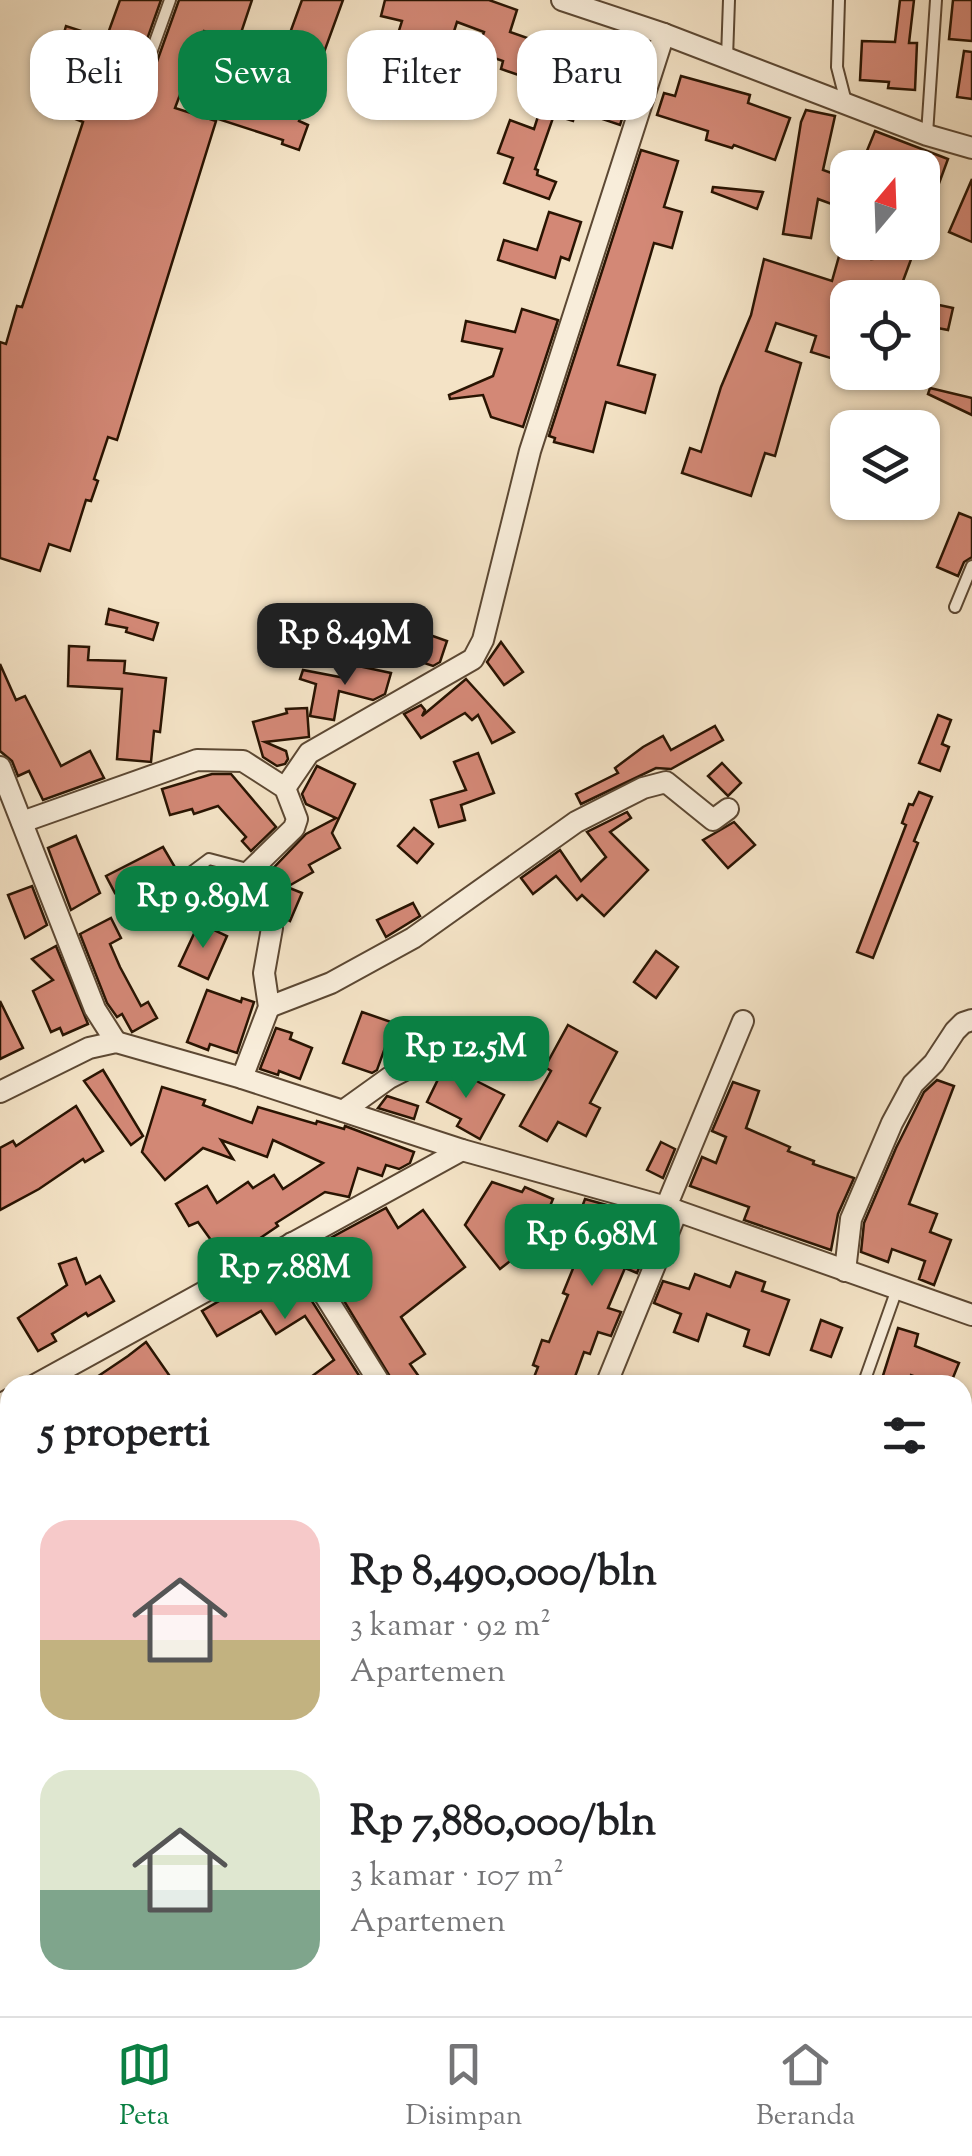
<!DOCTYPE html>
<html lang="id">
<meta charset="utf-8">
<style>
:root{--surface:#fff;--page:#f2f2f2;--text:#202124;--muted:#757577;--line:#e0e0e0;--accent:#0b8043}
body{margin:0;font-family:"Sorts Mill Goudy",serif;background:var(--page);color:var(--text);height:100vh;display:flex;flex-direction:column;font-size:38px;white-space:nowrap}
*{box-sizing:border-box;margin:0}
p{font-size:32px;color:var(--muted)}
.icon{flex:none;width:55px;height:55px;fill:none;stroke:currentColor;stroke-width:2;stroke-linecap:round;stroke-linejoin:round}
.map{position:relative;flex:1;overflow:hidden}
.details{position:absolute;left:0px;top:1375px;width:972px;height:642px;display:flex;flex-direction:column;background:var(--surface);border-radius:30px 30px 0 0;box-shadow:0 2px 8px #0004}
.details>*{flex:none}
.guide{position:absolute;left:30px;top:30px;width:912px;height:90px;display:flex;gap:20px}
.needle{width:65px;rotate:19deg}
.fabs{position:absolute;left:830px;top:150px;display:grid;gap:20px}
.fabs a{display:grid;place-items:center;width:110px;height:110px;border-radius:20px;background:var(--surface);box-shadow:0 2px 8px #0004;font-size:50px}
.price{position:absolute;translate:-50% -85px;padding:0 22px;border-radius:20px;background:var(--accent);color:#fff;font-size:32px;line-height:65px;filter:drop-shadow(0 2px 5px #0008)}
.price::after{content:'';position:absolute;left:50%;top:60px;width:30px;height:22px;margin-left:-15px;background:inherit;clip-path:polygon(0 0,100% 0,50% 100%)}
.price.active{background:#222;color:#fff}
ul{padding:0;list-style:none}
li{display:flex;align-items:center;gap:30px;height:250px;padding:0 40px}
li span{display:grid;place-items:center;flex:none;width:280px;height:200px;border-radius:30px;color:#555}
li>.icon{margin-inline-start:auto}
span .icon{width:120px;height:120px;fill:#fffc;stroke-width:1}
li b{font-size:42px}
h2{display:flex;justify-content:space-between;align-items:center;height:120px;padding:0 40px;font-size:42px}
.tag{padding:0 35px;border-radius:30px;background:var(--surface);box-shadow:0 2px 8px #0004;font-size:35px;line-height:90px}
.tag.active{background:var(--accent);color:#fff}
.menu{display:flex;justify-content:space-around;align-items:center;height:140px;border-top:2px solid var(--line);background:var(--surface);font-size:28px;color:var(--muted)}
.menu a{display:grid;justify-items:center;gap:5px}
.menu .active{color:var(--accent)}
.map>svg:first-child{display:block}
.building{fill:#d38876;stroke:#291402;stroke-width:2.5}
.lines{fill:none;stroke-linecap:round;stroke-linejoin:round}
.service-casing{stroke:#5c4833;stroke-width:14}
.minor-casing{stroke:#5c4833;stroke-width:24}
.service{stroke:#f8edda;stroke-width:10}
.minor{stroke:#f8edda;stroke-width:20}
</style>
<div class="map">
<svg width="972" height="2016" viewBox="0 0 972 2016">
<rect width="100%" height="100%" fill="#f4e3c6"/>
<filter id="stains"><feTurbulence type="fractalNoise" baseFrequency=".002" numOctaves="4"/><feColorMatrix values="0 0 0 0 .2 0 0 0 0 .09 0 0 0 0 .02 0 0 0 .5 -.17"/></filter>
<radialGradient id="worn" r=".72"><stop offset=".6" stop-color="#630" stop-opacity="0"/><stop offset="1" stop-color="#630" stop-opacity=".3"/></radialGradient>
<g class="building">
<path d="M120,0H161L129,90L131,98L138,101L145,95L179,0H252L238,42L204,31L175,108L216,121L117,440L108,437L94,479L98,481L91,501L86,500L70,551L49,544L40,571L0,558V342L6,344L17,306L22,307L83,122L38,104L53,71L66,26L106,39Z"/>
<path d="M302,0H343L299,121L308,125L299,150L282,144L283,140L215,118L226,86L266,99Z"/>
<path d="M385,0H489L517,10L510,32L556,48L555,52L635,79L620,125L576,110L573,121L554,115L535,169L538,170L537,175L556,182L549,199L504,183L513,158L498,153L510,120L534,129L548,85L501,69L503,61L477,52L484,32L457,22L450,44L426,36L424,45L397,37L402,21L381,16Z"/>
<path d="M900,0H914L909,43H917L915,90L888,88L889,82L860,80L862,41L895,42Z"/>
<path d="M953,0H972V41L949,39Z"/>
<path d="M964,51L972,52V99L957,97Z"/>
<path d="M681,76L750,95L748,103L790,118L775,160L734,145L732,148L706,140L708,131L657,115L664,93L675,96Z"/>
<path d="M806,110L835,116L823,170L848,179V210L818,199L811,238L783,234L801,122Z"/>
<path d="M875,131L948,159L924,224L922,168H860Z"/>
<path d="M641,150L678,161L664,207L682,212L672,248L654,243L618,365L655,375L645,413L606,402L593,452L554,442L555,438L549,436Z"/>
<path d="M972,179V242L949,232Z"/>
<path d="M713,187L763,192L757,209L712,192Z"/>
<path d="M549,212L581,222L569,260L561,257L555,278L498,260L504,240L537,250Z"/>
<path d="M843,242H877L872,259L913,254L903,281L855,286L878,291V298H848V325L837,360L811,352L816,336L776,323L766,351L801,363L775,456L765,453L751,496L682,473L690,448L701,452L721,387L751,315L764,259L832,281Z"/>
<path d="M925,302L953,308L948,330L922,325Z"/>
<path d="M522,309L558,320L523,427L491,417L483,395L450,399L449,395L493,376L502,349L462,341L466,321L515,332Z"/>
<path d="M930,388L972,398V415L928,394Z"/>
<path d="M959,513L972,518V557L964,562L958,576L937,567Z"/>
<path d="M109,609L158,623L153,640L126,632L127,628L106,624Z"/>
<path d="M427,634L447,641L440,662L433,666L418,661Z"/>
<path d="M501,642L523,672L504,685L487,662Z"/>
<path d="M69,646L89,647L88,660L125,661L124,673L166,678L160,732L154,731L151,762L117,759L122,689L68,686Z"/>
<path d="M0,664L16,700L25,696L61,766L90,751L104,778L43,800L29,771L18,776L12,761L0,751Z"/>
<path d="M349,664L391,673L385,694L373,700L339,691L334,720L310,716L316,684L300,679L303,670L345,678Z"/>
<path d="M466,679L514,732L492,743L478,715L472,720L465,713L421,738L404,714L421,705L425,710L422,716Z"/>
<path d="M307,708L309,737L265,742L286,751L288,759L285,764L277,766L263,757L253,722L287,713L286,709Z"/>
<path d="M938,715L951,720L942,744L949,747L940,771L919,763Z"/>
<path d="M715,726L723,740L671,769L656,768L581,804L576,794L618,773L615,768L643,747L663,736L671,750Z"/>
<path d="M478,753L494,793L461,805L465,820L439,827L431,800L466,790L454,762Z"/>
<path d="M722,763L741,783L728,796L708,776Z"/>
<path d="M317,766L355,784L332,833L340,848L309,865L313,872L287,887L302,893L290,921L282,917L275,904L280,891L277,892L262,880L306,834L336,818L306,804L302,794Z"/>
<path d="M212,774H231L276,827L251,851L242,841L246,837L218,806L194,814L192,809L170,815L162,789Z"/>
<path d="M919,792L932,797L914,841L918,843L873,958L857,952L906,825L902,823L909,804L913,805Z"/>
<path d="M627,812L631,818L610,832L648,870L604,916L582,895L577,900L556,876L533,894L521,878L560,850L581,881L606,857L587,832Z"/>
<path d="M734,822L755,845L728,868L703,840Z"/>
<path d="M414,828L433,844L417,863L398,846Z"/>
<path d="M76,836L100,893L71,910L48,848Z"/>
<path d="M163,847L176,869L149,885L145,879L115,893L106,876Z"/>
<path d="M32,886L47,925L25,938L8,895Z"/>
<path d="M413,903L420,916L386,937L377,920Z"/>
<path d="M111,918L121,938L110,944L120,967L141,1006L148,1002L157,1018L132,1032L122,1014L117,1017L107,1003L80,934Z"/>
<path d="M199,923L227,936L208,979L179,966Z"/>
<path d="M56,946L88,1024L63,1035L60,1028L51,1032L33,991L53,980L32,959Z"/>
<path d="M656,951L678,967L656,998L634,982Z"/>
<path d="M207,990L241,1002L242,998L254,1002L237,1053L210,1044L208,1050L187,1042Z"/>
<path d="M0,1001L23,1048L0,1059Z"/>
<path d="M362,1012L394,1023L377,1070L372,1073L343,1063Z"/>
<path d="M568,1025L617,1052L590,1103L600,1108L586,1136L558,1122L547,1141L520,1126L551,1071L545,1067Z"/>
<path d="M276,1028L292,1033L290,1039L312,1048L300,1079L279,1071L278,1075L260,1069Z"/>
<path d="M445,1065L504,1095L480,1139L457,1126L461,1119L427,1102Z"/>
<path d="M103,1070L143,1136L131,1145L84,1081Z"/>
<path d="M937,1080L954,1086L909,1204L937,1214L930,1232L951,1240L934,1285L919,1279L925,1261L892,1249L888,1262L861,1252L864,1223L896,1148L924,1092Z"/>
<path d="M733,1082L759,1091L746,1128L790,1147L788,1151L814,1161L813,1164L854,1178L838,1214L831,1250L744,1220L749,1207L690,1186L702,1157L716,1163L726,1137L712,1131Z"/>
<path d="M162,1087L205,1100L203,1105L252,1123L258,1107L316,1124L317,1121L344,1129L345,1126L414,1152L410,1163L399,1169L386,1165L382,1176L358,1168L349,1197L325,1192L276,1223L278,1226L226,1261L198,1222L189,1226L176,1204L207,1186L217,1203L248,1182L253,1188L274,1175L283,1189L323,1163L273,1140L267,1157L221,1140L233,1159L203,1148L165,1180L142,1152Z"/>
<path d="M387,1096L418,1106L414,1119L378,1108Z"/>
<path d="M76,1106L103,1151L85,1162L83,1159L39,1189L0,1210V1148L13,1141L16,1146Z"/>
<path d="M661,1142L675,1149L663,1178L647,1170Z"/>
<path d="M492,1182L522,1192L525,1187L553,1199L530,1254L523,1251L500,1269L465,1225Z"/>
<path d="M585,1199L636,1213L634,1219L655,1228L637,1273L625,1268L608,1308L621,1312L611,1336L598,1332L590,1354L584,1352L572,1385H531L538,1367L533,1365L542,1340L549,1342L568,1295L563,1293L583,1244L576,1241L586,1221L578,1218Z"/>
<path d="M386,1208L398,1228L423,1210L465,1267L401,1317L425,1354L410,1364L425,1385H395L312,1248Z"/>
<path d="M76,1258L86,1284L100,1276L114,1301L88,1316L86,1313L52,1334L56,1341L38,1351L18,1318L67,1285L59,1264Z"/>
<path d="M291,1268L365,1385H300L334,1360L305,1316L276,1334L261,1311L217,1336L202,1311L240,1289L245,1297Z"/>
<path d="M736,1272L765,1282L762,1291L789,1300L769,1355L744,1346L749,1330L707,1314L698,1341L674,1332L681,1314L654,1303L663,1281L689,1289L695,1274L730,1287Z"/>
<path d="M821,1320L842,1328L831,1357L811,1350Z"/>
<path d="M898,1328L918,1334L915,1346L959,1363L950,1385H937L911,1375L907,1385H880Z"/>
<path d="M146,1342L176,1385H85L128,1356Z"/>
</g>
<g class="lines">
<g class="service-casing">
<g id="service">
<path d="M839,0L837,67L846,102"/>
<path d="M727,58L729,0"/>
<path d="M137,92L170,0"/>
<path d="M927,134L936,0"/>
<path d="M955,607L972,566"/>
<path d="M162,894L209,859L251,870"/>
<path d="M863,1385L897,1289"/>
</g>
</g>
<g class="minor-casing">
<g id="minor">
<path d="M562,0L664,34L927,135L972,148"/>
<path d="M0,767L95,1009L116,1042"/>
<path d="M285,788L309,753L473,659L483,640L530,451L664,34"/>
<path d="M22,822L197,760L243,761L285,788L297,819L294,828L251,870L246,881L272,928L264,973L269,1007L242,1078"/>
<path d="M269,1007L331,983L413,938L576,822L643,788L666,782L713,820L728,809"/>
<path d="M0,1092L89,1048L116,1042L242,1078L462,1150L666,1207L972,1315"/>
<path d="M343,1111L389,1078L469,1037"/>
<path d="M666,1207L743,1021"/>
<path d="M292,1243L381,1385"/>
<path d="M845,1271L851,1219L892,1123L913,1084L934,1063L955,1031L963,1023L972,1020"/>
<path d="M35,1385L462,1150"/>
<path d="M606,1385L677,1211"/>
<path d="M0,1405L10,1399"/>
<path d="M346,2016L349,2008"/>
</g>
</g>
<use href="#service" class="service"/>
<use href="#minor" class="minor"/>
</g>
<rect width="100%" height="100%" filter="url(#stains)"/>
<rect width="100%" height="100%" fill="url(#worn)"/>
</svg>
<div class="fabs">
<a><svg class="needle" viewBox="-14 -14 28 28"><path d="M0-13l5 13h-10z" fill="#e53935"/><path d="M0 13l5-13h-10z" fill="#757577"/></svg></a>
<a><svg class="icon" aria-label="locate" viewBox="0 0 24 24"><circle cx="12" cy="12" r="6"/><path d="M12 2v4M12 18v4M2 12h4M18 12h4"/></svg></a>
<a><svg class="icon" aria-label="layers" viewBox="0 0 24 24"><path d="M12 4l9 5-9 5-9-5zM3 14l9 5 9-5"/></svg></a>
</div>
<b class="price active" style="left:345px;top:688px">Rp 8.49M</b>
<b class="price" style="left:203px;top:951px">Rp 9.89M</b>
<b class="price" style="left:466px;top:1101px">Rp 12.5M</b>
<b class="price" style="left:592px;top:1289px">Rp 6.98M</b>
<b class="price" style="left:285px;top:1322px">Rp 7.88M</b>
<div class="guide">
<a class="tag">Beli</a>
<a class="tag active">Sewa</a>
<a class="tag">Filter</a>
<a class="tag">Baru</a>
</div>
<section class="details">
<h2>5 properti<svg class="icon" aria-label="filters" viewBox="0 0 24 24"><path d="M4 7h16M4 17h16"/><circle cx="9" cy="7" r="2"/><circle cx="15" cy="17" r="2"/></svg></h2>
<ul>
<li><span style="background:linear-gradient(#f6c9c9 60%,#c2b280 0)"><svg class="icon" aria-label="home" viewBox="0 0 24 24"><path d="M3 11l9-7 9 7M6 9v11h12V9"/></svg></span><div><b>Rp 8,490,000/bln</b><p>3 kamar · 92 m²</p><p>Apartemen</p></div></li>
<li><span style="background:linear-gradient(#dfe7d0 60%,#7fa58c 0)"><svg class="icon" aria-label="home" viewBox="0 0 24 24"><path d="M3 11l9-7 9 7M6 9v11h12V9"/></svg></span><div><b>Rp 7,880,000/bln</b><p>3 kamar · 107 m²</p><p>Apartemen</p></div></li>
</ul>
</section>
</div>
<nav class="menu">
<a class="active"><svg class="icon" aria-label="map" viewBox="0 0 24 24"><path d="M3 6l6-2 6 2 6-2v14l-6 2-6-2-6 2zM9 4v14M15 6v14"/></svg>Peta</a>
<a><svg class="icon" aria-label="saved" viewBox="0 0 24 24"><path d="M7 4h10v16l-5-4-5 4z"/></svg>Disimpan</a>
<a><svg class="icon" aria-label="home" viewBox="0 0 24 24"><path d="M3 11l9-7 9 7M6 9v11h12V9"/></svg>Beranda</a>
</nav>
